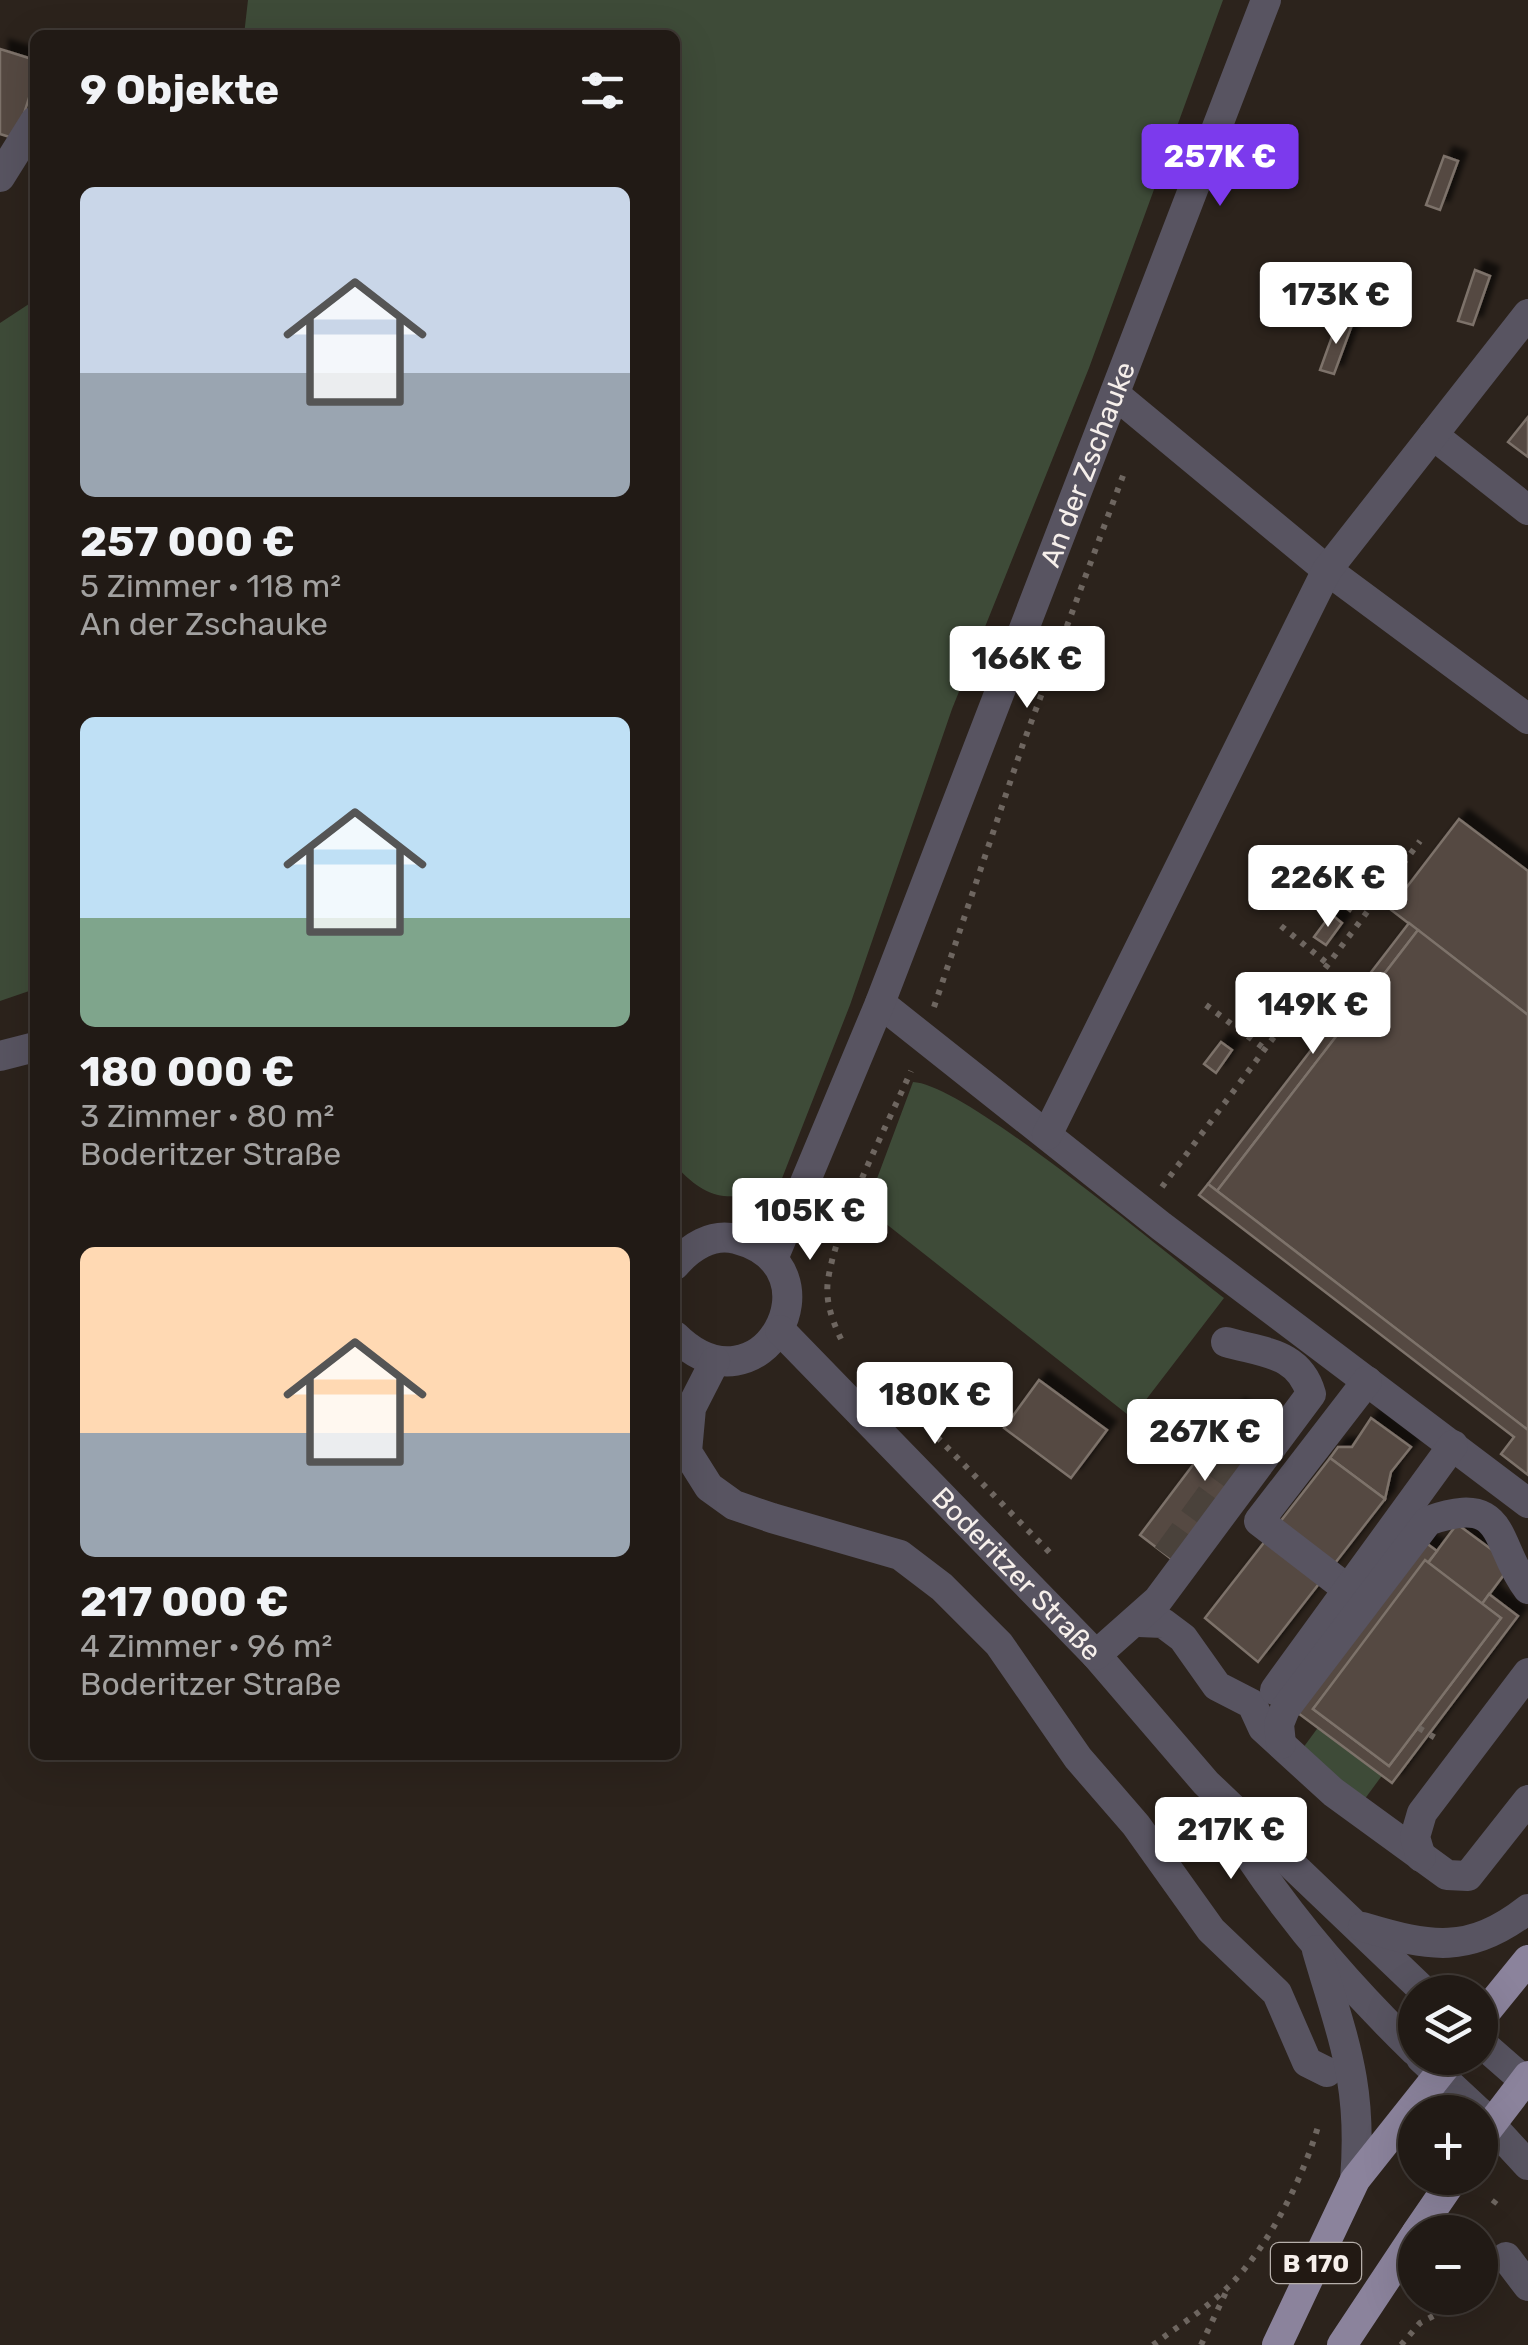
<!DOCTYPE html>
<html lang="de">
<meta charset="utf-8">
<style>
:root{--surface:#211a15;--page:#29231e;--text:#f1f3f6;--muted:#a2a1a0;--line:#3e3834;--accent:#7c3aed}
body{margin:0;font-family:Rubik,sans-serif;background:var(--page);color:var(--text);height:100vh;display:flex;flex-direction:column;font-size:38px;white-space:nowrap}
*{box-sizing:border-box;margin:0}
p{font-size:32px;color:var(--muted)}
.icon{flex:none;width:55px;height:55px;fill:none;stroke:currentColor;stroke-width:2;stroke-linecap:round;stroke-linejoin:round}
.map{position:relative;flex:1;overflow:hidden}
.sheet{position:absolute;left:30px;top:30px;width:650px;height:1730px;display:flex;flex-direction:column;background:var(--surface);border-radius:15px;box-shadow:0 10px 40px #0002,0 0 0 2px var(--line)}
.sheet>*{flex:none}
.controls{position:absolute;left:1398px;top:1975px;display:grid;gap:20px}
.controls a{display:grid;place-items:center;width:100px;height:100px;border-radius:50%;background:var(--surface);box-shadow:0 10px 40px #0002,0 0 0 2px var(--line);font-size:50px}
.price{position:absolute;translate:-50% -85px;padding:0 22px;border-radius:10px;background:#fff;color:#222;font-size:32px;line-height:65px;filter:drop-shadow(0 2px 5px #0008)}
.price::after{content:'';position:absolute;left:50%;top:60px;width:30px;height:22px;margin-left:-15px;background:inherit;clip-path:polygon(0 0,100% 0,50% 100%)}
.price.selected{background:var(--accent);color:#fff}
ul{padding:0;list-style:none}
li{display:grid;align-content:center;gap:20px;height:530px;padding:0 50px}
li span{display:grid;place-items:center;height:310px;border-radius:15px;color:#555}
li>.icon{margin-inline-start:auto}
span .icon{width:180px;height:180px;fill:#fffc;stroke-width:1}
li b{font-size:42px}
h2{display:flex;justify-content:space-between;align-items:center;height:120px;padding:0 50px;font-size:42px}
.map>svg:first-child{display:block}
.green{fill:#3e4b38}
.building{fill:#544a42;stroke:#7d726a;stroke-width:2.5;filter:url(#shadow)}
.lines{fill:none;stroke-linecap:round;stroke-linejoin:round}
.minor-tunnel{stroke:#4a423b;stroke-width:30;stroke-dasharray:30 15;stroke-linecap:butt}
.path{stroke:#6e6660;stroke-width:6;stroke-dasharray:5 8;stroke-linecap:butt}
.minor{stroke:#585461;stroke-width:30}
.major{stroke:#8b839c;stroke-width:30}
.labels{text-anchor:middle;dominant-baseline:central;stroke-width:8;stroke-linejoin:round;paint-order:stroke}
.shield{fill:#221913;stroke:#b6afaa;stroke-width:2.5}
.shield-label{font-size:25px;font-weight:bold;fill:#f6efeb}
.street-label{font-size:28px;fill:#f6efeb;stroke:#221913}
</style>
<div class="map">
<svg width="1528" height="2345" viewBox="0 0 1528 2345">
<defs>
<filter id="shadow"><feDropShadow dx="9" dy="-9" stdDeviation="2.5" flood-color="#0009"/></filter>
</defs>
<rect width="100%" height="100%" fill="#2c231c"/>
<g class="green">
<path d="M248,0H1223L1089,368L952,709L850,1005L779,1186C732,1201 710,1204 675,1165V35H244Z"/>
<path d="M35,300V989L0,1001V323Z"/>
<path d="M913,1082C966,1084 1170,1257 1224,1298L1132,1418L866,1208Z"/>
<path d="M1325,1718L1389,1766L1364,1800L1300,1752Z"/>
</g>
<g class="building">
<path d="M0,49L35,60V79L16,139L0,134Z"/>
<path d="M1444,156L1458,161L1440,210L1426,205Z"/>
<path d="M1475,270L1490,276L1473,325L1458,321Z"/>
<path d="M1338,320L1352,325L1334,374L1320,370Z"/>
<path d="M1528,417V457L1508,442Z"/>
<path d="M1459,819L1528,871V1015L1390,909Z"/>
<path d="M1355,880L1367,889L1350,911L1339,903Z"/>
<path d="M1331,914L1342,923L1326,945L1314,937Z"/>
<path d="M1409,923L1418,930L1217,1191L1208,1184Z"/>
<path d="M1418,930L1528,1015V1430L1217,1191Z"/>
<path d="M1221,1042L1232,1050L1216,1073L1204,1064Z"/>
<path d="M1208,1184L1528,1430V1475L1501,1454L1514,1437L1199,1195Z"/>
<path d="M1039,1380L1107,1430L1071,1478L1004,1428Z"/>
<path d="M1236,1408L1271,1434L1174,1561L1140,1535Z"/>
<path d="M1371,1418L1411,1447L1391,1472L1385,1499L1330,1458L1338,1447H1352Z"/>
<path d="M1330,1458L1385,1499L1258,1662L1205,1618Z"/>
<path d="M1457,1524L1499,1555L1506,1572L1482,1604L1428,1563Z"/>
<path d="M1422,1540L1437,1551L1313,1709L1389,1766L1501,1618L1482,1604L1489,1594L1518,1616L1392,1783L1294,1710Z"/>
<path d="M1425,1560L1501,1618L1389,1766L1313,1709Z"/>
</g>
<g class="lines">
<path class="minor-tunnel" d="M1167,1556L1261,1427"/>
<g class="path">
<path d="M1367,861L1390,880"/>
<path d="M1281,926L1328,964"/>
<path d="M1206,1005L1265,1049"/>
<path d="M934,1007L1023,744L1124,473"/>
<path d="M1162,1187L1420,841"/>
<path d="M841,1339C832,1320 825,1301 828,1280C837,1221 886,1128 911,1071"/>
<path d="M937,1437L1054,1557"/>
<path d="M1419,1728L1437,1739"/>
<path d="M1493,2204L1501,2194"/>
<path d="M1153,2345C1178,2326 1206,2309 1228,2287C1268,2248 1304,2177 1319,2123"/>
<path d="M1201,2345L1226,2292"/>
<path d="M1401,2345L1420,2323L1467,2298"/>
</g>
<g class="minor">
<path d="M0,177L35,121"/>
<path d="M1117,396L1327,570L1528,719"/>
<path d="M1433,435L1528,510"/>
<path d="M880,1003L1161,1226L1528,1503"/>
<path d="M0,1056L35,1047"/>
<path d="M1047,1135L1327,570L1528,314"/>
<path id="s1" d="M773,1259L880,1003L1266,0"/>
<path d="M675,1265C690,1247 712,1233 736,1239C844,1267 761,1421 675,1336"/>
<path id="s2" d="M780,1330L1096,1655L1206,1783L1425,1992"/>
<path d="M715,1361L691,1408L687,1452L709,1487L734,1505L772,1518L900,1555L942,1587L999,1644L1078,1758L1136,1825L1211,1930L1277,1993L1307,2062L1327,2072"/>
<path d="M1346,1588L1259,1521L1367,1381"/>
<path d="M1139,1622L1163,1623L1183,1638L1217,1686L1252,1704L1263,1728L1333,1792L1447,1875L1468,1876L1528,1800"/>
<path d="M1096,1655L1158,1600L1311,1394C1299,1352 1263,1353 1226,1342"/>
<path d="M1275,1690L1453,1445"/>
<path d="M1281,1744L1279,1724L1285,1709L1428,1521C1509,1492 1493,1544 1528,1589"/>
<path d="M1219,1807C1271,1897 1341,1979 1415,2051"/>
<path d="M1421,1857L1415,1837L1422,1813L1528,1673"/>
<path d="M1363,1927C1430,1947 1469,1955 1528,1909"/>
<path d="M1317,1950C1343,2040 1363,2083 1355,2180"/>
<path d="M1480,2042L1528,2084"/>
<path d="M1421,2058L1479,2112"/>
<path d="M1480,2113L1528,2165"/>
<path d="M1506,2257L1528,2286"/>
</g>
<g class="major">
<path d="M1480,2019L1528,1960"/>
<path d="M1480,2139L1528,2076"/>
<path d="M1417,2232L1454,2178"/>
<path d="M1277,2345L1355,2180L1452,2058"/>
<path d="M1342,2345L1415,2235"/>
</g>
</g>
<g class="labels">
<rect class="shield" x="1271" y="2243" width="90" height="40" rx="8"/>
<g class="shield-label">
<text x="1316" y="2263">B 170</text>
</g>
<g class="street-label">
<text stroke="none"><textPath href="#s1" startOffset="855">An der Zschauke</textPath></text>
<text stroke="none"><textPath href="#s2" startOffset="340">Boderitzer Straße</textPath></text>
</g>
</g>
</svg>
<div class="controls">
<a><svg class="icon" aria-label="layers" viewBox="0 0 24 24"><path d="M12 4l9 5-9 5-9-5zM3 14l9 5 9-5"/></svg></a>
<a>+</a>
<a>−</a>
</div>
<b class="price selected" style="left:1220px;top:209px">257K €</b>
<b class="price" style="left:1336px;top:347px">173K €</b>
<b class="price" style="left:1027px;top:711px">166K €</b>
<b class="price" style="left:1328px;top:930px">226K €</b>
<b class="price" style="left:1313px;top:1057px">149K €</b>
<b class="price" style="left:810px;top:1263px">105K €</b>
<b class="price" style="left:935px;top:1447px">180K €</b>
<b class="price" style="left:1205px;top:1484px">267K €</b>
<b class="price" style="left:1231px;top:1882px">217K €</b>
<section class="sheet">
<h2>9 Objekte<svg class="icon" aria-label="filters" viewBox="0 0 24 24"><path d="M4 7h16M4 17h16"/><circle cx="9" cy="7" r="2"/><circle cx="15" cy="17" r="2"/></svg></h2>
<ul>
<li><span style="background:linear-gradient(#c9d6e8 60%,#9aa5b1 0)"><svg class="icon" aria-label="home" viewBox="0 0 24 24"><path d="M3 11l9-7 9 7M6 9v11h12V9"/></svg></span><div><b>257 000 €</b><p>5 Zimmer · 118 m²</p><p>An der Zschauke</p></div></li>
<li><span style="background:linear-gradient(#bfe0f5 65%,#7fa58c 0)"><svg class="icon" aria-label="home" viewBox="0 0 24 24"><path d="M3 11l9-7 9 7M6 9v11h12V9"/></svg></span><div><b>180 000 €</b><p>3 Zimmer · 80 m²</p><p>Boderitzer Straße</p></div></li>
<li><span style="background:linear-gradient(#ffd9b3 60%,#9aa5b1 0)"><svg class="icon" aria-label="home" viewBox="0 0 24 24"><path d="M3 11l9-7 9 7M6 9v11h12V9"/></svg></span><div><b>217 000 €</b><p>4 Zimmer · 96 m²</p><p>Boderitzer Straße</p></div></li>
</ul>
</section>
</div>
